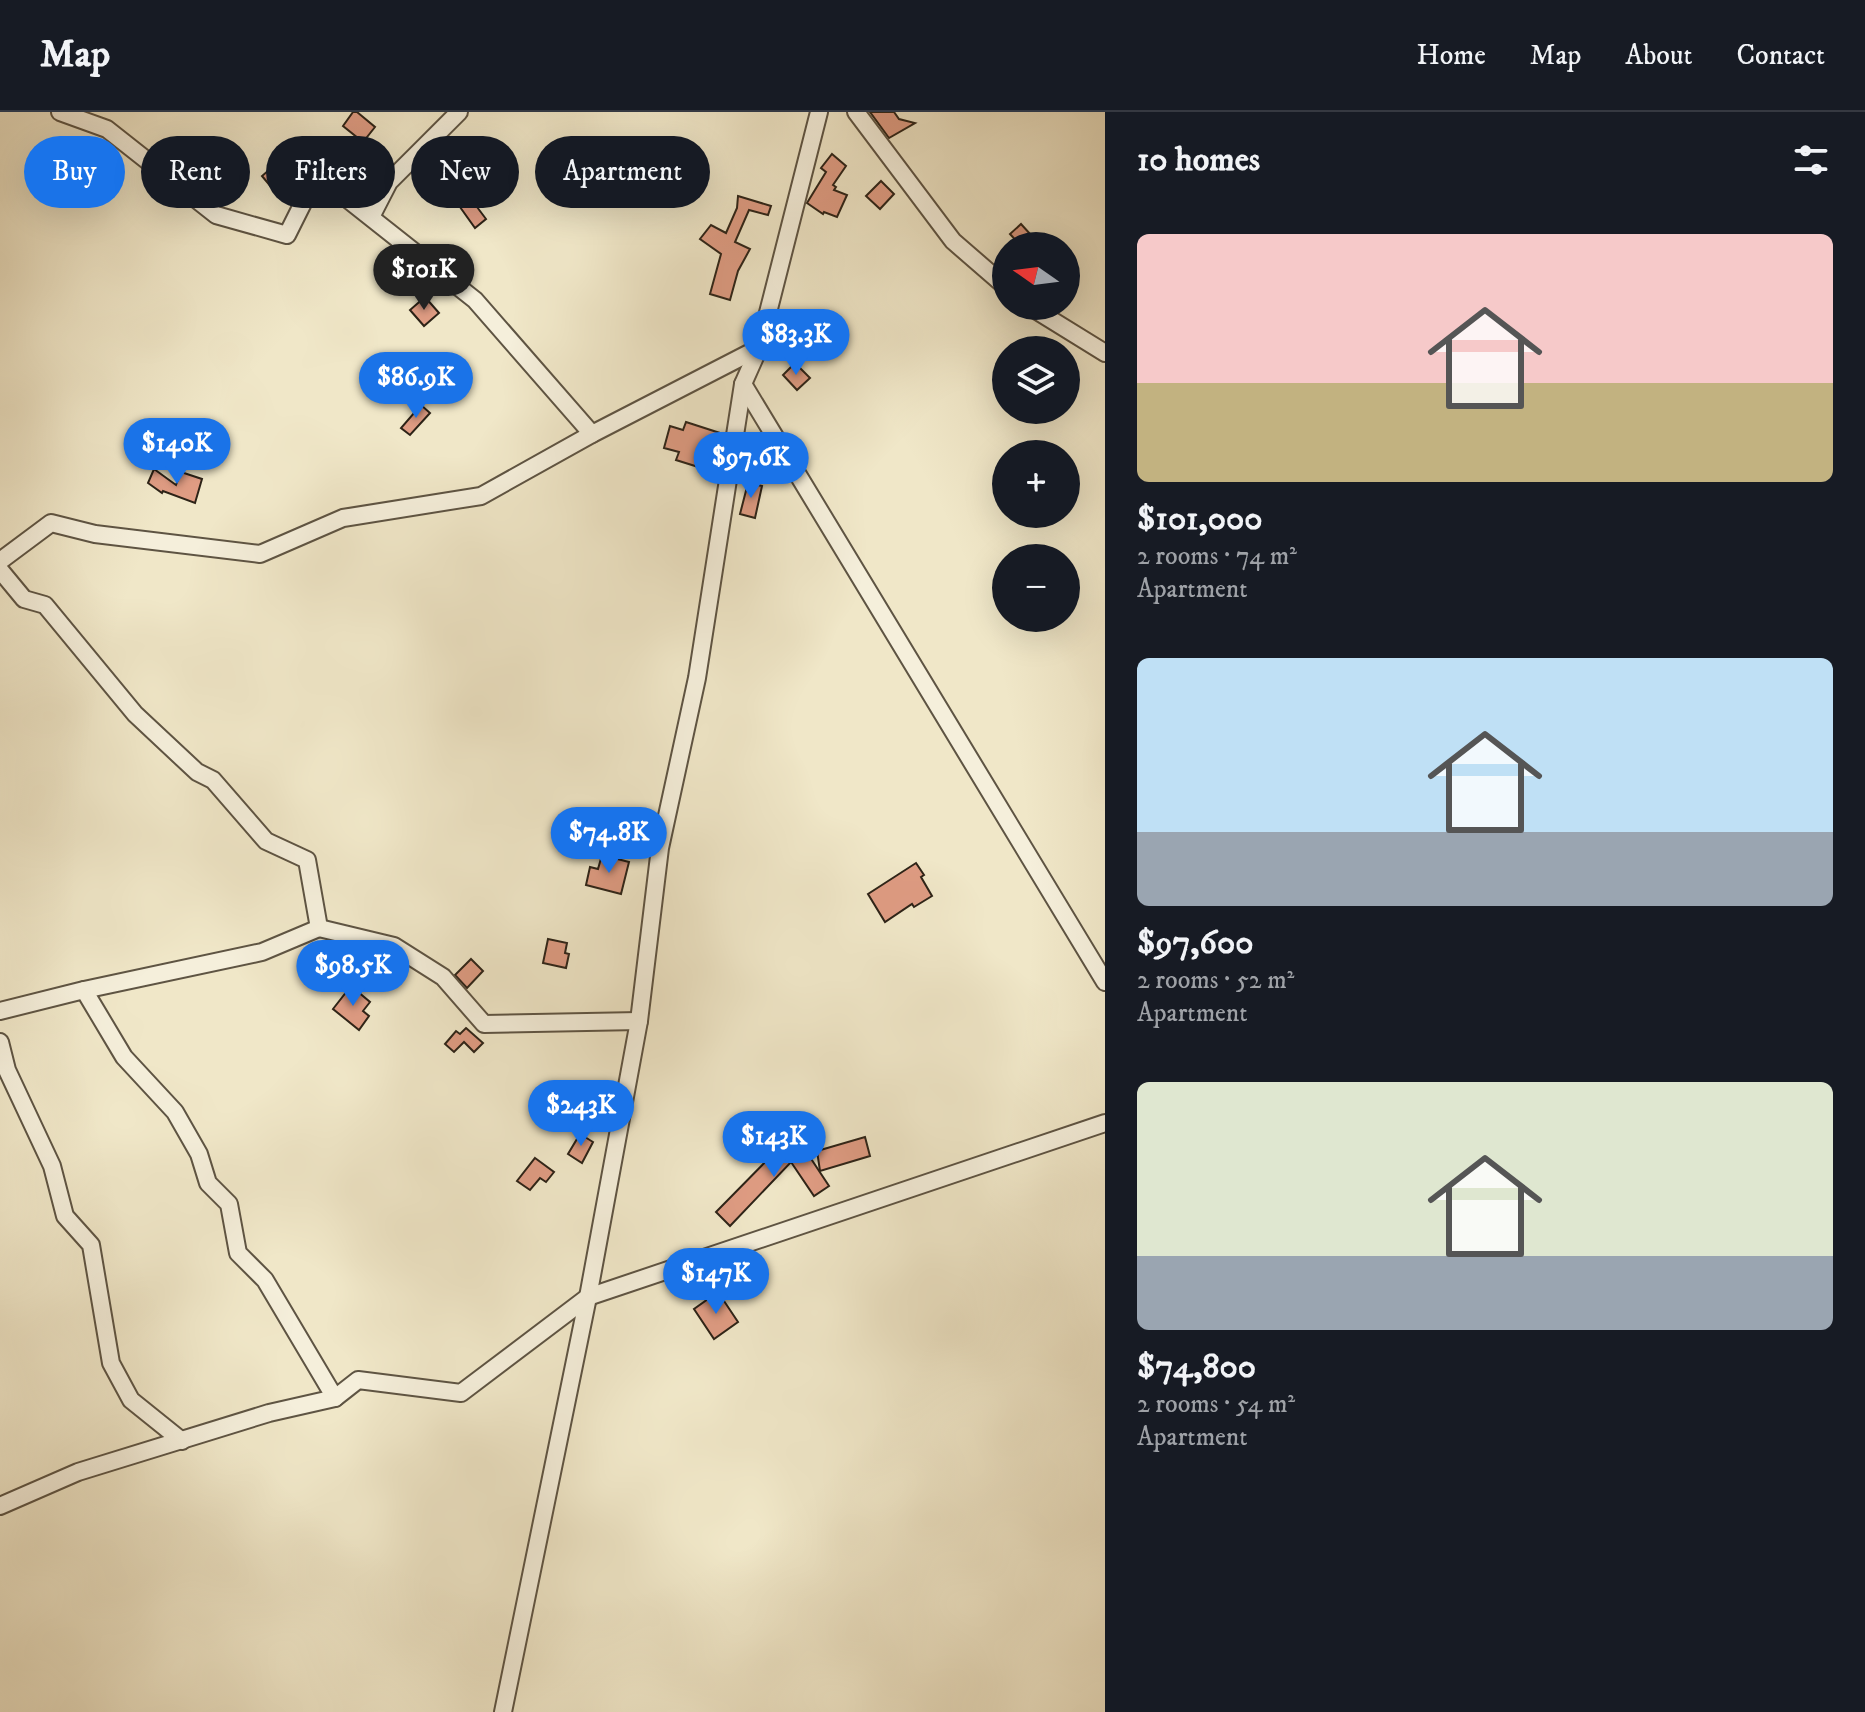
<!DOCTYPE html>
<meta charset="utf-8">
<style>
:root{--surface:#171b24;--page:#242831;--text:#f1f3f6;--muted:#9ea1a6;--line:#363941;--accent:#1a73e8}
body{margin:0;font-family:"IM FELL DW Pica",serif;background:var(--page);color:var(--text);height:100vh;display:flex;flex-direction:column;font-size:30px;white-space:nowrap}
*{box-sizing:border-box;margin:0}
p{font-size:26px;color:var(--muted)}
.icon{flex:none;width:44px;height:44px;fill:none;stroke:currentColor;stroke-width:2;stroke-linecap:round;stroke-linejoin:round}
.map{position:relative;flex:1;overflow:hidden}
.drawer{display:flex;flex-direction:column;background:var(--surface);width:760px}
.drawer>*{flex:none}
.top-card{position:absolute;left:24px;top:24px;width:760px;height:72px;display:flex;gap:16px}
.needle{width:52px;rotate:284deg}
.fabs{position:absolute;left:992px;top:120px;display:grid;gap:16px}
.fabs a{display:grid;place-items:center;width:88px;height:88px;border-radius:50%;background:var(--surface);box-shadow:0 8px 32px #0002;font-size:40px}
.price{position:absolute;translate:-50% -68px;padding:0 18px;border-radius:28px;background:var(--accent);color:#fff;font-size:26px;line-height:52px;filter:drop-shadow(0 2px 4px #0008)}
.price::after{content:'';position:absolute;left:50%;top:48px;width:24px;height:18px;margin-left:-12px;background:inherit;clip-path:polygon(0 0,100% 0,50% 100%)}
.price.selected{background:#222;color:#fff}
ul{padding:0;list-style:none}
li{display:grid;align-content:center;gap:16px;height:424px;padding:0 32px}
li span{display:grid;place-items:center;height:248px;border-radius:12px;color:#555}
li>.icon{margin-inline-start:auto}
span .icon{width:144px;height:144px;fill:#fffc;stroke-width:1}
li b{font-size:34px}
h2{display:flex;justify-content:space-between;align-items:center;height:96px;padding:0 32px;font-size:34px}
.chip{padding:0 28px;border-radius:36px;background:var(--surface);box-shadow:0 8px 32px #0002;font-size:28px;line-height:72px}
.chip.selected{background:var(--accent);color:#fff}
header{display:flex;align-items:center;gap:48px;box-sizing:border-box;height:112px;padding:0 40px;background:var(--surface);border-bottom:2px solid var(--line)}
header strong{font-size:38px}
nav{display:flex;gap:44px;margin-inline-start:auto;font-size:28px}
main{display:flex;flex:1;min-height:0}
.map>svg:first-child{display:block}
.building{fill:#df9c83;stroke:#2d2317;stroke-width:2}
.lines{fill:none;stroke-linecap:round;stroke-linejoin:round}
.minor-casing{stroke:#5e5443;stroke-width:20}
.minor{stroke:#f5efdb;stroke-width:16}
</style>
<header>
<strong>Map</strong>
<nav><a>Home</a><a>Map</a><a>About</a><a>Contact</a></nav>
</header>
<main>
<div class="map">
<svg width="1105" height="1600" viewBox="0 0 1105 1600">
<rect width="100%" height="100%" fill="#f0e7c8"/>
<filter id="stains"><feTurbulence type="fractalNoise" baseFrequency=".0025" numOctaves="4"/><feColorMatrix values="0 0 0 0 .2 0 0 0 0 .09 0 0 0 0 .02 0 0 0 .5 -.17"/></filter>
<radialGradient id="worn" r=".72"><stop offset=".6" stop-color="#630" stop-opacity="0"/><stop offset="1" stop-color="#630" stop-opacity=".3"/></radialGradient>
<g class="building">
<path d="M353,0H357L375,15L363,30L343,14Z"/>
<path d="M870,0H894L899,7L915,11L889,26Z"/>
<path d="M832,42L846,54L833,73L836,75L834,78L847,83L837,105L824,100L823,102L807,91L826,60L821,56Z"/>
<path d="M284,45L300,63L277,82L262,64Z"/>
<path d="M881,69L894,82L880,97L866,84Z"/>
<path d="M738,84L771,94L768,103L749,98L735,130L750,137L738,159L730,188L710,182L721,142L700,127L711,113L726,121L737,96Z"/>
<path d="M471,87L486,107L475,116L460,95Z"/>
<path d="M1021,112L1041,134H1021L1010,122Z"/>
<path d="M425,185L439,201L424,214L410,198Z"/>
<path d="M795,251L810,266L797,278L783,263Z"/>
<path d="M421,293L430,301L410,323L401,316Z"/>
<path d="M686,310L723,322L711,359L676,348L679,340L664,336L670,314L683,318Z"/>
<path d="M154,357L176,373L181,360L202,367L195,391L163,379L162,381L148,371Z"/>
<path d="M748,371L762,374L755,406L740,402Z"/>
<path d="M602,743L629,750L621,782L586,773L590,755L598,757Z"/>
<path d="M916,751L924,763L921,765L932,784L914,795L912,792L885,810L868,782Z"/>
<path d="M548,827L567,831L565,841L569,842L566,856L543,851Z"/>
<path d="M471,847L483,859L467,876L455,863Z"/>
<path d="M351,874L370,890L363,899L369,904L359,918L333,897Z"/>
<path d="M466,916L483,931L474,940L464,930L454,940L445,932L456,919L460,922Z"/>
<path d="M580,1022L593,1030L582,1051L568,1042Z"/>
<path d="M796,1024L829,1074L814,1084L791,1050L730,1114L716,1100L779,1036Z"/>
<path d="M865,1025L870,1044L820,1059L817,1039Z"/>
<path d="M535,1046L554,1060L546,1070L540,1066L530,1078L517,1069Z"/>
<path d="M718,1180L738,1210L714,1227L694,1197Z"/>
</g>
<g class="lines">
<g class="minor-casing">
<g id="minor">
<path d="M60,0L107,17L216,103L287,123L317,63L475,188L592,322L759,236"/>
<path d="M856,0L953,129L1006,175"/>
<path d="M371,105L389,70L459,0"/>
<path d="M1029,194L1105,241"/>
<path d="M743,272L1105,870"/>
<path d="M0,449L51,411L95,422L260,442L343,406L481,384L592,322"/>
<path d="M0,458L24,487L45,493L135,602L197,660L213,668L266,729L307,748L319,816L262,840L84,878"/>
<path d="M319,816L394,834L443,865L484,912L639,909"/>
<path d="M0,899L84,878L124,945L175,1000L199,1042L208,1071L229,1092L238,1141L265,1168L335,1286"/>
<path d="M0,930L7,958L52,1054L65,1104L91,1133L111,1251L131,1288L182,1329"/>
<path d="M0,1394L78,1360L269,1301L335,1286L358,1268L461,1281L588,1185L1105,1011"/>
<path d="M503,1600L588,1185L639,909L660,736L697,566L743,272L759,236L819,0"/>
</g>
</g>
<use href="#minor" class="minor"/>
</g>
<rect width="100%" height="100%" filter="url(#stains)"/>
<rect width="100%" height="100%" fill="url(#worn)"/>
</svg>
<div class="fabs">
<a><svg class="needle" viewBox="-14 -14 28 28"><path d="M0-13l5 13h-10z" fill="#e53935"/><path d="M0 13l5-13h-10z" fill="#9ea1a6"/></svg></a>
<a><svg class="icon" aria-label="layers" viewBox="0 0 24 24"><path d="M12 4l9 5-9 5-9-5zM3 14l9 5 9-5"/></svg></a>
<a>+</a>
<a>−</a>
</div>
<b class="price selected" style="left:424px;top:200px">$101K</b>
<b class="price" style="left:796px;top:265px">$83.3K</b>
<b class="price" style="left:416px;top:308px">$86.9K</b>
<b class="price" style="left:177px;top:374px">$140K</b>
<b class="price" style="left:751px;top:388px">$97.6K</b>
<b class="price" style="left:609px;top:763px">$74.8K</b>
<b class="price" style="left:353px;top:896px">$98.5K</b>
<b class="price" style="left:581px;top:1036px">$243K</b>
<b class="price" style="left:774px;top:1067px">$143K</b>
<b class="price" style="left:716px;top:1204px">$147K</b>
<div class="top-card">
<a class="chip selected">Buy</a>
<a class="chip">Rent</a>
<a class="chip">Filters</a>
<a class="chip">New</a>
<a class="chip">Apartment</a>
</div>
</div>
<section class="drawer">
<h2>10 homes<svg class="icon" aria-label="filters" viewBox="0 0 24 24"><path d="M4 7h16M4 17h16"/><circle cx="9" cy="7" r="2"/><circle cx="15" cy="17" r="2"/></svg></h2>
<ul>
<li><span style="background:linear-gradient(#f6c9c9 60%,#c2b280 0)"><svg class="icon" aria-label="home" viewBox="0 0 24 24"><path d="M3 11l9-7 9 7M6 9v11h12V9"/></svg></span><div><b>$101,000</b><p>2 rooms · 74 m²</p><p>Apartment</p></div></li>
<li><span style="background:linear-gradient(#bfe0f5 70%,#9aa5b1 0)"><svg class="icon" aria-label="home" viewBox="0 0 24 24"><path d="M3 11l9-7 9 7M6 9v11h12V9"/></svg></span><div><b>$97,600</b><p>2 rooms · 52 m²</p><p>Apartment</p></div></li>
<li><span style="background:linear-gradient(#dfe7d0 70%,#9aa5b1 0)"><svg class="icon" aria-label="home" viewBox="0 0 24 24"><path d="M3 11l9-7 9 7M6 9v11h12V9"/></svg></span><div><b>$74,800</b><p>2 rooms · 54 m²</p><p>Apartment</p></div></li>
</ul>
</section>
</main>
